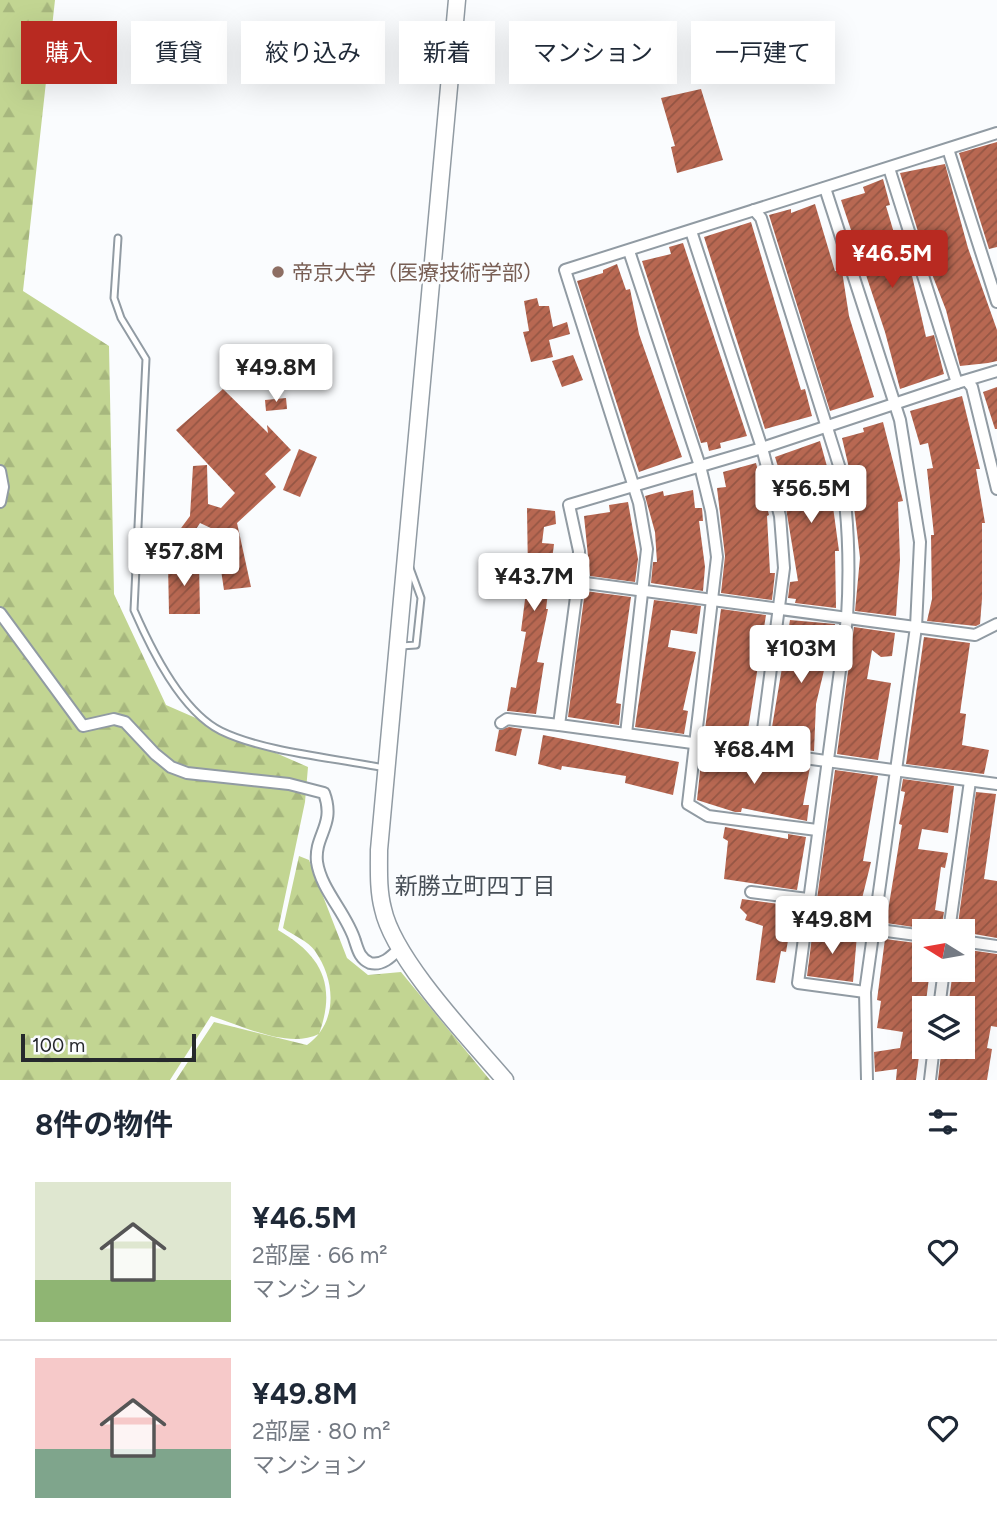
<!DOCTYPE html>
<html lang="ja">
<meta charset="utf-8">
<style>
:root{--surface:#fff;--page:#f6f6f7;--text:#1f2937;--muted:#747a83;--line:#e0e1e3;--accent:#b82a21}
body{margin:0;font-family:Figtree,"Noto Sans JP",sans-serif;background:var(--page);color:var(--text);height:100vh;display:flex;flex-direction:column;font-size:26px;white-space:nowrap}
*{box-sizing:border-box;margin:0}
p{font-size:23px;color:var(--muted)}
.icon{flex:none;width:38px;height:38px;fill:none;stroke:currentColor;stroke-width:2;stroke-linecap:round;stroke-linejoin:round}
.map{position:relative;height:1080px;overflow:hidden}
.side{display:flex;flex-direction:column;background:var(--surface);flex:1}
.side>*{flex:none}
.hud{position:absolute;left:21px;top:21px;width:956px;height:63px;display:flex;gap:14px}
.needle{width:46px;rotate:281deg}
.buttons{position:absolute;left:912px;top:919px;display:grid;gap:14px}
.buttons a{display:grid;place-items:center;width:63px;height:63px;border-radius:0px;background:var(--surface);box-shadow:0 7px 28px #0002;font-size:35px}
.scale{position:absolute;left:21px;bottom:18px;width:175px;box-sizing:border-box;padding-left:7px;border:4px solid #26292d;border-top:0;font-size:19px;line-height:24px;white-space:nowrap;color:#26292d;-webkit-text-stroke:5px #fafcfe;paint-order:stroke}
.price{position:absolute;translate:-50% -60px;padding:0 16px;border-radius:7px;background:#fff;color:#222;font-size:23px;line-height:46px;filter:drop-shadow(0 2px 4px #0008)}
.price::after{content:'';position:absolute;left:50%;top:42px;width:21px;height:16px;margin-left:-10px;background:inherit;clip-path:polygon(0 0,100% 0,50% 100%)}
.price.current{background:var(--accent);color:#fff}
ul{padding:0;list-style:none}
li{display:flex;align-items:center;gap:21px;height:175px;padding:0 35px}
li+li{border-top:2px solid var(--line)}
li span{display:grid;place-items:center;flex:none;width:196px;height:140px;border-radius:0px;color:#555}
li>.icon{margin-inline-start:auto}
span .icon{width:84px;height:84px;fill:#fffc;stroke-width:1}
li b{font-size:30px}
h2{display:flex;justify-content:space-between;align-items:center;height:84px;padding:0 35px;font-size:30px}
.pill{padding:0 24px;border-radius:0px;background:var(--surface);box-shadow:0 7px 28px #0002;font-size:24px;line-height:63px}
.pill.current{background:var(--accent);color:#fff}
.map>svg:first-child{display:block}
.forest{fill:url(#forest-firs)}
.building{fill:url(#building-hatch)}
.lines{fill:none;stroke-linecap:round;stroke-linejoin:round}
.lane-casing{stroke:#919ba3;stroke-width:9}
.street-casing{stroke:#919ba3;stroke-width:14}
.secondary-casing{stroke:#919ba3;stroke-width:19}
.lane{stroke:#fff;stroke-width:5}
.street{stroke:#fff;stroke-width:10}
.secondary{stroke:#fff;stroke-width:16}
.education-dot{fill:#8d6e63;stroke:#fafcfe;stroke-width:2.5}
.labels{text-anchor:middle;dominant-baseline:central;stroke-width:5;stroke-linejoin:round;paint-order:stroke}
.education-label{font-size:21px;fill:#785e54;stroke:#fafcfe;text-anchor:start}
.neighbourhood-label{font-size:23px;fill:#474f57;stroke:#fafcfe}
</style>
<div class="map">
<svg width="997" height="1080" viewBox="0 0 997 1080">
<defs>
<pattern id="forest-firs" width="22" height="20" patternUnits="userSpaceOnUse" patternTransform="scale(1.75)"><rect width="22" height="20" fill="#c2d592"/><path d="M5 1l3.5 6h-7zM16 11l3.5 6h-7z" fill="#a7b77e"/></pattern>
<pattern id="building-hatch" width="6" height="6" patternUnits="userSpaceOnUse" patternTransform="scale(1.75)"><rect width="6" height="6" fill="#b86852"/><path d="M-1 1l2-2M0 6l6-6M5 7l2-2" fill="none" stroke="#955644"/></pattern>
</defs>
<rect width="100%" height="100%" fill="#fafcfe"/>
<g class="forest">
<path d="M0,0H55L23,291L109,346L114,594L166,705L308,767L305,802L278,930C321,955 337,984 319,1034C288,1049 243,1026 211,1016L170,1080H0Z"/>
<path d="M299,856L309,860L347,958L368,975L401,972L490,1080H176L214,1022L307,1045C338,1023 336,981 315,951C309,942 293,935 283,928Z"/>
</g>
<g class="building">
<path d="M701,89L723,160L677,173L671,147L675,146L661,98Z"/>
<path d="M997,142V247L989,249L959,153Z"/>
<path d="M945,164L968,248L997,330V361L988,363L960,366L946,310L928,264L900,173Z"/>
<path d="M883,179L890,205L886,206L894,233L877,238L885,271L910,267L926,337L934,335L944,374L900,389L885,332L841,200L865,193L863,187Z"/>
<path d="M815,204L835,271H842L849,316L874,397L830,411L769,215L791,209V213Z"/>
<path d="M751,222L801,390L805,389L812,416L765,429L704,237Z"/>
<path d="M683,243L747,436L720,443L721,448L709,451L707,442L701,443L642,261L671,254L669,247Z"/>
<path d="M617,264L626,290L630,289L639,334L682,457L639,472L577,281L603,273V270Z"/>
<path d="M537,298L539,306H549L553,327L567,322L570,334L549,340L553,357L531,362L523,332L529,331L524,301Z"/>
<path d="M573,355L583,380L562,387L552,361Z"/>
<path d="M997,387V429H995L983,392Z"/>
<path d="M223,389L268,433L267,425L291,450L265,474L276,487L237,523L251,587L224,590L215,530L200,523L180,554L167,547L190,516L193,466L207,465L208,504L221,508L235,493L176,430Z"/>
<path d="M962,396L980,469H976L985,523H982V599L980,624L976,626L927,621L932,599L931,535H934L927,469L933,468L928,443L920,445L910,411Z"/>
<path d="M286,398L287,409L266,411L265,400Z"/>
<path d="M883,422L903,501L898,502L900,560L896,616L855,611L860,558L852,489L856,488L854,467L849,468L842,438L864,432L863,428Z"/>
<path d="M820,441L834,492H831L839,551H835L836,608L795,603L796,599L788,598L790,582L798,581L785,502H789L775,457Z"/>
<path d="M299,449L317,457L300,497L283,490Z"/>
<path d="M756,463L769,515L767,516L770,573H775L772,600L721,593L725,556L717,488L726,487L723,472Z"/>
<path d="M693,490L695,508H702L703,521H699L705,567L703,591L651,583L653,562H657L655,532L645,496L663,491L664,496Z"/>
<path d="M628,502L638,559L635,582L590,576L584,516L610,512L609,505Z"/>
<path d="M527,508L555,511L556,524L544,527L542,543L554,544L546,609H548L537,662L544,663L536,714L507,711L511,687L516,688L526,632L521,631L528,576Z"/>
<path d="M199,562L200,614H169L168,563Z"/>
<path d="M585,591L631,597L616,703L621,704L619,725L568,717Z"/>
<path d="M654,600L701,606L697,634L671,630L668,647L696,652L683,710L688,711L684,734L635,727Z"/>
<path d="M721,609L766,615L746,742L704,737Z"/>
<path d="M790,620L835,624L816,704L814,751L769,745Z"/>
<path d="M854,627L895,633L892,656L881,657L872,650L867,679L891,683L878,760L837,754Z"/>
<path d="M924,637L970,643L960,713L966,714L962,745L989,750L984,774L906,764Z"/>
<path d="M509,727L522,729L516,756L495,751L499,730Z"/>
<path d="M543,735L679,762L673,795L625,783L626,776L562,766L561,770L538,764Z"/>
<path d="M708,753L810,767L803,805H809L807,821L742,808L741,812H735L697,800L701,762L707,763Z"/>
<path d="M835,770L878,776L863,861L871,862L857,919L815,913Z"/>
<path d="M903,779L954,786L948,833L922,829L918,849L948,853L945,868L941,867L935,910L944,912L941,931L886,923L902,825L899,824L905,792L901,791Z"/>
<path d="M976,792L996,794L984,879L997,881V938L957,931Z"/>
<path d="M725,827L788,839V834L806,837L797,890L724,879L728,841L723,838Z"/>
<path d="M742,899L794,906L786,952L781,951L775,983L756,980L763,926L745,920L747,915L740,908Z"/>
<path d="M813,929L857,935L853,982L807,976Z"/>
<path d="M885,939L924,944V970H930L916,1080H896L897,1069L875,1072L874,1052L900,1048L903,1032L877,1028L881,1001L877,1000Z"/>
<path d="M962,949L997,954V1027L991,1026L987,1048L992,1049L987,1080H938L942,1046H962V1008H948L953,970H962Z"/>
</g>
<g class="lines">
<g class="lane-casing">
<g id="lane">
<path d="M118,238L114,298L121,318L146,359L134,610C151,649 181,711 221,731C264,752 335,758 384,768"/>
<path d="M401,646L416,645L421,598L410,568"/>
</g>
</g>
<g class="street-casing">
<g id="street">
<path d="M948,149L997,302"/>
<path d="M889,168L957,383L997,371"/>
<path d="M825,188L900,420L920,542L916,627L865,992L867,1080"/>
<path d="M754,210L761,218L841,472C849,521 850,568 847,618L798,983L865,992"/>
<path d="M691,231L762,448L780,516L784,568L760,753"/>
<path d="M629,251L700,466L711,511L717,557L688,804L708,816L817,830"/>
<path d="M967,381L972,387L997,489"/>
<path d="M957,383L762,448L569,505L579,551L578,582L559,725L997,784"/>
<path d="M0,471L3,487L0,502"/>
<path d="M578,582L975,635L997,624"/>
<path d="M0,613L83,726L114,719L125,722L155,754L171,767L187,773L289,784L324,793C336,825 314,835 317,862C321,890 347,914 355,941C358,950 360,959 370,963C382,966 391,957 399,949"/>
<path d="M501,723L507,719L559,725"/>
<path d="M626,734L647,549L639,503L565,270L997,133"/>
<path d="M751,892L808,899"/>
<path d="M805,920L924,936"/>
<path d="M949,931L970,781"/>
<path d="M962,941L997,946"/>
<path d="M939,1008L944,970"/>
<path d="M930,1080L934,1046"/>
</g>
</g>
<g class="secondary-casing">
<path id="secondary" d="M457,0L379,850C379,870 378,890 383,909C394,960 470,1039 505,1080"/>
</g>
<use href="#lane" class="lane"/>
<use href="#street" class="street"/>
<use href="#secondary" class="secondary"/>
</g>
<circle class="education-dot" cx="278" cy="272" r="7"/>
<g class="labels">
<g class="education-label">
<text x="292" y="272">帝京大学（医療技術学部）</text>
</g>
<g class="neighbourhood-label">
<text x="475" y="886">新勝立町四丁目</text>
</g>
</g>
</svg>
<div class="buttons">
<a><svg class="needle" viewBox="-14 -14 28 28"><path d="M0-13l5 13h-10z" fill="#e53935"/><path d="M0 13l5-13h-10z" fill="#747a83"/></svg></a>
<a><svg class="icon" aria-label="layers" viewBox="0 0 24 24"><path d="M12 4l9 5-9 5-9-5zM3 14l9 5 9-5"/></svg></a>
</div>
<div class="scale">100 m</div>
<b class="price current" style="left:892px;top:290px">¥46.5M</b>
<b class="price" style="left:276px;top:404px">¥49.8M</b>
<b class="price" style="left:811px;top:525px">¥56.5M</b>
<b class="price" style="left:184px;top:588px">¥57.8M</b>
<b class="price" style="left:534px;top:613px">¥43.7M</b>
<b class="price" style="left:801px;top:685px">¥103M</b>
<b class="price" style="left:754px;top:786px">¥68.4M</b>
<b class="price" style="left:832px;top:956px">¥49.8M</b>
<div class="hud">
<a class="pill current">購入</a>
<a class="pill">賃貸</a>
<a class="pill">絞り込み</a>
<a class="pill">新着</a>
<a class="pill">マンション</a>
<a class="pill">一戸建て</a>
</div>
</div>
<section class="side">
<h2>8件の物件<svg class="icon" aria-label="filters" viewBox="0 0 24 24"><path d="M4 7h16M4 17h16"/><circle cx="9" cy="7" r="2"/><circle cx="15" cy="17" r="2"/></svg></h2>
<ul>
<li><span style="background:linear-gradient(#dfe7d0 70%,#8fb573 0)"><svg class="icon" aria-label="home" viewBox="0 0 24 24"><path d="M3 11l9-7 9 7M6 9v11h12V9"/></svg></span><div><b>¥46.5M</b><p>2部屋 · 66 m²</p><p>マンション</p></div><svg class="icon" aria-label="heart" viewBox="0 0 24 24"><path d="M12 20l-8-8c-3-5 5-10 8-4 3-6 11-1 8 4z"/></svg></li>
<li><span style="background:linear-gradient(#f6c9c9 65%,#7fa58c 0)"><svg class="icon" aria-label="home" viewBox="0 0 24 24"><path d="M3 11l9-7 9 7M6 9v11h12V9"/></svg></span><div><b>¥49.8M</b><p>2部屋 · 80 m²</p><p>マンション</p></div><svg class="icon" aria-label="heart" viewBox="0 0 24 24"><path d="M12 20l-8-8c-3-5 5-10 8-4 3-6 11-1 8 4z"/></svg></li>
</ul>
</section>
